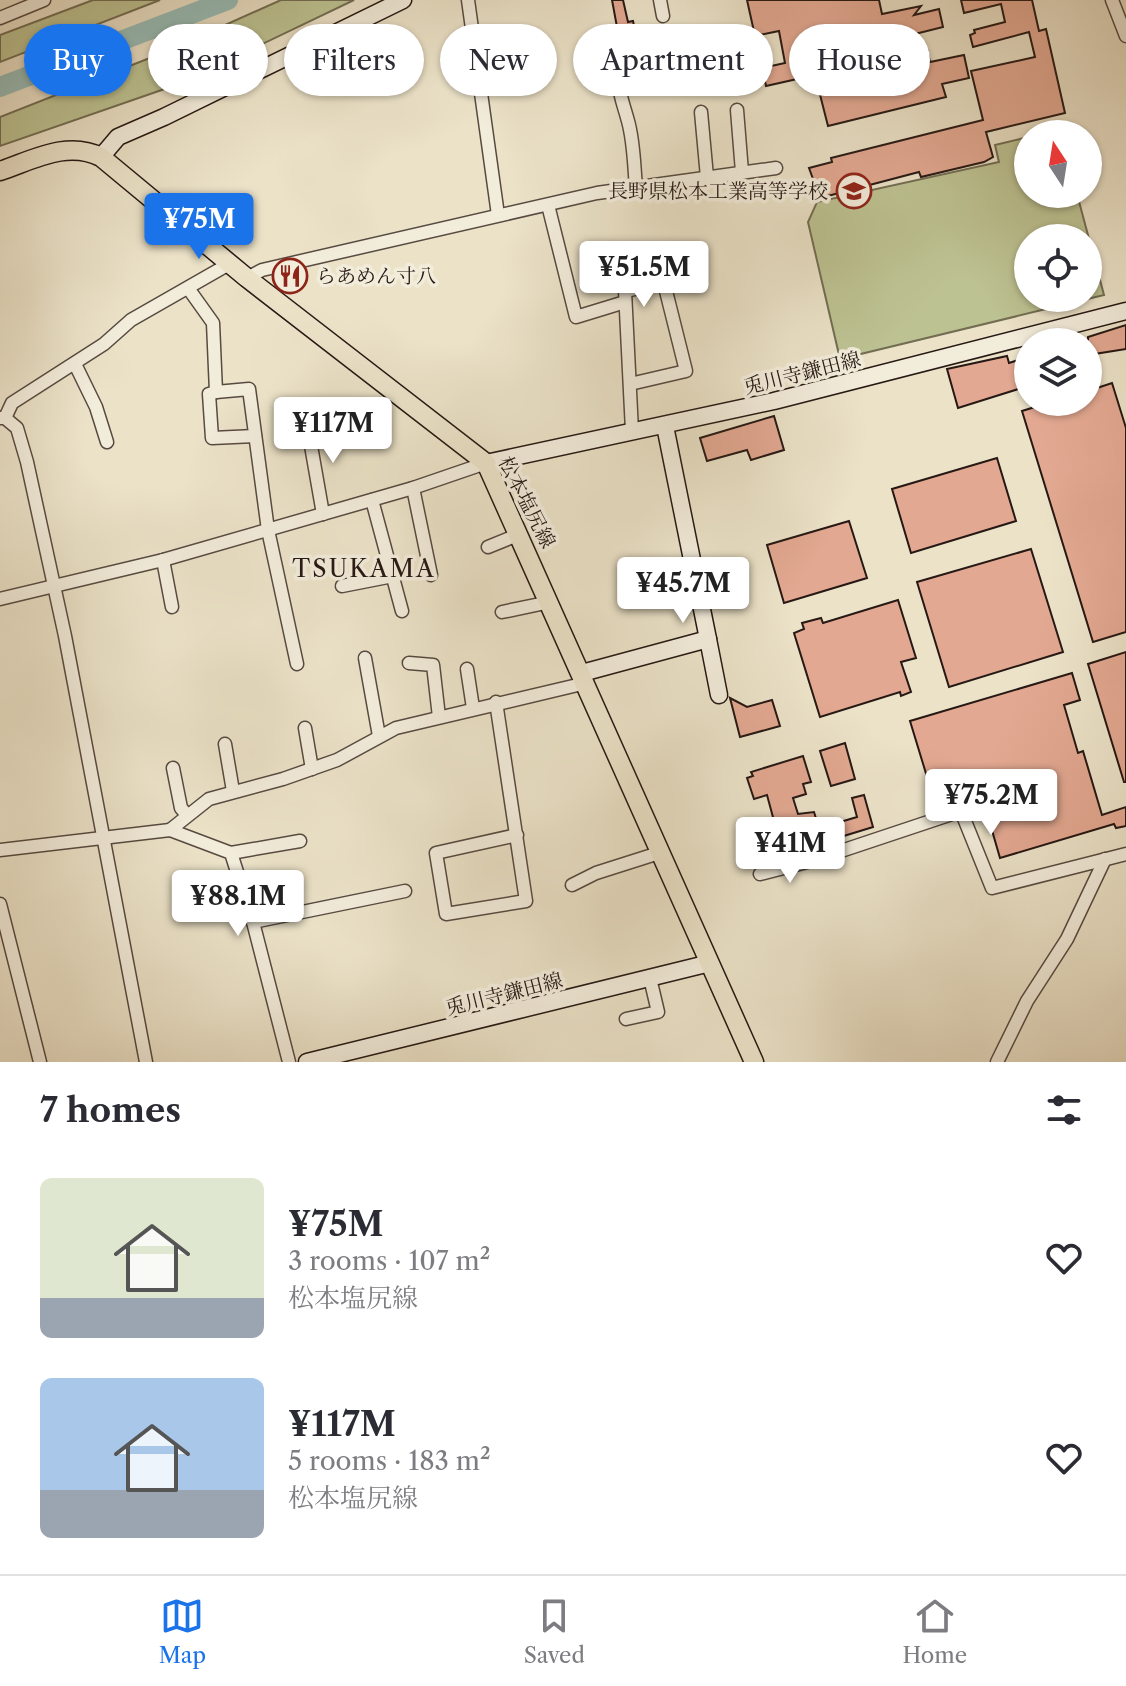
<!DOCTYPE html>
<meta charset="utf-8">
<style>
:root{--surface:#fff;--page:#f7f7f7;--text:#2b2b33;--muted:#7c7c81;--line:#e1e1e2;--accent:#1a73e8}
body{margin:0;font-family:"Libre Caslon Text","Noto Serif JP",serif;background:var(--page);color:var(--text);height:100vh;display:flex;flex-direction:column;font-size:30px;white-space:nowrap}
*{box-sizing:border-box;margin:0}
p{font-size:26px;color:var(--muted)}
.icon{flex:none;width:44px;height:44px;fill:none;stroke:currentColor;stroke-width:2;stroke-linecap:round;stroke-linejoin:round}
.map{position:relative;height:1062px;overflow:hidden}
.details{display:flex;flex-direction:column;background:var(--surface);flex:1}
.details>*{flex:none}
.top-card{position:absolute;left:24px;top:24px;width:1078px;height:72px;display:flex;gap:16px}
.needle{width:52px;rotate:348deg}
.fabs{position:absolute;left:1014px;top:120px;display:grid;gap:16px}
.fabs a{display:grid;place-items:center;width:88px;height:88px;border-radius:50%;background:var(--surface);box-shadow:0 2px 6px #0004;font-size:40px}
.price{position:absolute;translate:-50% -68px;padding:0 18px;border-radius:8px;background:#fff;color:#222;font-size:26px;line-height:52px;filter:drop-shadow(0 2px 4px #0008)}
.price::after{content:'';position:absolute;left:50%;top:48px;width:24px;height:18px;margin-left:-12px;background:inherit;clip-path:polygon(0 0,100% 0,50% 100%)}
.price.selected{background:var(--accent);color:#fff}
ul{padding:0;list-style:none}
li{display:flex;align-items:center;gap:24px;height:200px;padding:0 40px}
li span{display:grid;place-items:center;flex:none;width:224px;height:160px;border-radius:12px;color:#555}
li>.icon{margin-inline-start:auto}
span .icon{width:96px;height:96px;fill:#fffc;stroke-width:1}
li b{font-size:34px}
h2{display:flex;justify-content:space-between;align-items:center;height:96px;padding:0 40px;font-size:34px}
.tag{padding:0 28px;border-radius:36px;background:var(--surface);box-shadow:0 2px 6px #0004;font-size:28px;line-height:72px}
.tag.selected{background:var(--accent);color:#fff}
.tab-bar{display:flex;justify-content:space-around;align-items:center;height:112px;border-top:2px solid var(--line);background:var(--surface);font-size:22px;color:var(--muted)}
.tab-bar a{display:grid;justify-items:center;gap:4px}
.tab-bar .selected{color:var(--accent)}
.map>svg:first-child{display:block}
.green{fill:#bdc292;stroke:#726d53;stroke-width:2;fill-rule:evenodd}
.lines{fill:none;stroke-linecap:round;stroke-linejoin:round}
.river{stroke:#98bdb8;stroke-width:20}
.building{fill:#e2a891;stroke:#261814;stroke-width:2}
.street-casing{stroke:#574a41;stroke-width:15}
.secondary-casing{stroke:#261814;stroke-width:19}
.primary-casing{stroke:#261814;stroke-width:21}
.street{stroke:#f2ecdb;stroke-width:12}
.secondary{stroke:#f2ecdb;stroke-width:16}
.primary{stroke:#ebe2c8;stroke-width:18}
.labels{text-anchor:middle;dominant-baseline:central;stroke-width:7;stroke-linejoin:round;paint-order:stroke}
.poi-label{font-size:20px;fill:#261814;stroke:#f2ecdb;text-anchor:end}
.street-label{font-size:20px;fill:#261814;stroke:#f2ecdb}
.quarter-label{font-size:24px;letter-spacing:2px;fill:#261814;stroke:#f2ecdb}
</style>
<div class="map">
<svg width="1126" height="1062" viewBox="0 0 1126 1062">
<rect width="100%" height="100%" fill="#ebe2c8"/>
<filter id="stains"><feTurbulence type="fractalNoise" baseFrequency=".0025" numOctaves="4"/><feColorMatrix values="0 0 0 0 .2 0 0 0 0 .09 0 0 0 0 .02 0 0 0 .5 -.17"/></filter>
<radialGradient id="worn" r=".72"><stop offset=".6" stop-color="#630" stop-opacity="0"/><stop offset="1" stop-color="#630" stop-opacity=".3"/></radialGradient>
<g class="green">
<path d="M93,0H160L0,62V35Z"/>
<path d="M281,0H354L179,84L0,146V117L165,52Z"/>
<path d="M1028,137V194H1077L1104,295L840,359L808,222L817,202L999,162L995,145ZM1028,238H1088V298H1028Z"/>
</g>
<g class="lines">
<path class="river" d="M0,87L228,0"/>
</g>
<g class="building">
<path d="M612,0H623L628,22L633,21L639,50L622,54Z"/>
<path d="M747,0H879L882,14L921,6L914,15L939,9L943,27L791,65L857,67L927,49L930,62L964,55L969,78L942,84L946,97L828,126L815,75L766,86L762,68L785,63L779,31L755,36Z"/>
<path d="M961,0H1032L1039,31L1046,29L1065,113L986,132L993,157L984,162L921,177L919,172L820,198L809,168L832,162L831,158L983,120L971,71L1035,57L1029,32L973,47L970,35L975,33L974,30L1005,22L1001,4L964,13Z"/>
<path d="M1126,325V349L1088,355V337Z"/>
<path d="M1007,356L1009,363L1028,357V386L958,408L947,369Z"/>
<path d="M1112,383L1126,428V632L1093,642L1022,411L1051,402H1088V391Z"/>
<path d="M774,416L784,450L751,460L747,450L707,461L700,438Z"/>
<path d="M997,458L1016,521L911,553L892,489Z"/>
<path d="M849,521L867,578L784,603L767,545Z"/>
<path d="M1031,549L1063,652L949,687L917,582Z"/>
<path d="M898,600L916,658L901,662L911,692L901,696L900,692L820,717L794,633L804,629L802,623L821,618L823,623Z"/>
<path d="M1126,652V782H1124L1088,664Z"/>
<path d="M1072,673L1080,700L1064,705L1078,753L1083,751L1102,815L1126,807V826L1116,828L1114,824L1000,858L980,789L935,803L910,721Z"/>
<path d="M730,698L747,707L772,700L780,726L740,737Z"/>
<path d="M845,743L855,779L831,786L820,751Z"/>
<path d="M803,756L811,782L803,784L806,794L793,798L798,814L814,812L819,828L803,832L804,837L780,843L767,795L754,799L747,778L753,776L751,772Z"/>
<path d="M864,795L873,827L834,839L830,825L857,817L852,798Z"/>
</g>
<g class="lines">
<g class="street-casing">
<g id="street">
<path d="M468,0L498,215"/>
<path d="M660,0L663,16"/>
<path d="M1112,0L1126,36"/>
<path d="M0,18L44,0"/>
<path d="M737,110L742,172"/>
<path d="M701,112L707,177"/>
<path d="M636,187C634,166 634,142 628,121C623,102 615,85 620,64L661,54"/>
<path d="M548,205L576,317L625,302"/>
<path d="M247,278L262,270L597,193L776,168"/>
<path d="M188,288L213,323L216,392L249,389L268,530L297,664"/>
<path d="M75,364L96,407L107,442"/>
<path d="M630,384L686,371L664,283L625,291L632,431"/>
<path d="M216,392L209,394L212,438L255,436"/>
<path d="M0,418H5L17,428L27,462L65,636L146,1062"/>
<path d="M5,418L12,403L104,344L131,320L229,264"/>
<path d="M413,488L431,575"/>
<path d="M372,500L402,611"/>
<path d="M323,514L307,423L334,414"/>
<path d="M488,547L520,534"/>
<path d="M163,560L172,607"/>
<path d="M342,586L393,576"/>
<path d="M0,599L163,560L413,488L486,463"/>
<path d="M502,612L550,602"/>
<path d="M365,658L379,736"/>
<path d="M409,663L433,665L439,717"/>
<path d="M467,669L473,708"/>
<path d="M496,702L526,901L446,914L436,853L517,835"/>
<path d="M305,728L312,769"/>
<path d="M225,744L233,791"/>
<path d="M173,768L181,808L187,815"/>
<path d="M170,830L209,799L283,779L337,760L396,728L586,683"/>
<path d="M0,850L170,830L231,853L253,922L289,1062"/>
<path d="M231,853L300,841"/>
<path d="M760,874L811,861L961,811L992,888L1126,854"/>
<path d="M572,885L596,873L662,852"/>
<path d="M0,904L40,1062"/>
<path d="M253,922L405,891"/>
<path d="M626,1019L658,1012L650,978"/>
<path d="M997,1062L1027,1001L1067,939L1105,859"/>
</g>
</g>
<g class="secondary-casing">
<g id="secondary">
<path d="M101,157L118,137L164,117L403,0"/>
<path d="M665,426L708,639"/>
<path d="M486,463L774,401L1126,311"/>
<path d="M582,673L708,639L719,695"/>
<path d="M307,1062L710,963"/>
</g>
</g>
<g class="primary-casing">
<path id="primary" d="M0,171C33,160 67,140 101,157L247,278L486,463L754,1062"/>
</g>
<use href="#street" class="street"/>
<use href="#secondary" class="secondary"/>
<use href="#primary" class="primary"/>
</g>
<defs>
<g id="school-ring" transform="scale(1.8)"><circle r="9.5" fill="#f2ecdb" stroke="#8f2418" stroke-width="1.5"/><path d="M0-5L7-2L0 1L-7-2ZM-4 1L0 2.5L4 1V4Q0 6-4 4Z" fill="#8f2418"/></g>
<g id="restaurant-ring" transform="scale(1.8)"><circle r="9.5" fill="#f2ecdb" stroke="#8f2418" stroke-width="1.5"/><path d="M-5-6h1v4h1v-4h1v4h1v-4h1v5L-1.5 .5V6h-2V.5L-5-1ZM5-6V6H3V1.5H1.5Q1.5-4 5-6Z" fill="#8f2418"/></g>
</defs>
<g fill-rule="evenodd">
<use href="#school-ring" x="854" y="191"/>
<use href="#restaurant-ring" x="290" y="276"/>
</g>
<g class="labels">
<g class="poi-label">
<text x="828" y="191">長野県松本工業高等学校</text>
<text x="316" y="276" text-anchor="start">らあめん寸八</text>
</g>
<g class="street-label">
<text transform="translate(802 373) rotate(-14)">兎川寺鎌田線</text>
<text transform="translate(527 502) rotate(63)">松本塩尻線</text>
<text transform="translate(504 994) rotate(-14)">兎川寺鎌田線</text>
</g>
<g class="quarter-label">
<text x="364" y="568">TSUKAMA</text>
</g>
</g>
<rect width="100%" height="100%" filter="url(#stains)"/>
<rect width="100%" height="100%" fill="url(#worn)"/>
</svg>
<div class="fabs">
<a><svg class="needle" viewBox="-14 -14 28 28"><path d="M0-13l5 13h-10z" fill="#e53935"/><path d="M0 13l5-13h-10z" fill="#7c7c81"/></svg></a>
<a><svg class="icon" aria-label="locate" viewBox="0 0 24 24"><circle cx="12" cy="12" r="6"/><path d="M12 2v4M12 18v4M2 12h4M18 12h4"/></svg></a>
<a><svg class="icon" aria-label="layers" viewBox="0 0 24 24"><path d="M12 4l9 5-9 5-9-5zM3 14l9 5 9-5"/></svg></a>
</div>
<b class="price selected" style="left:199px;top:261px">¥75M</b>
<b class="price" style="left:644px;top:309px">¥51.5M</b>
<b class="price" style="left:333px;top:465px">¥117M</b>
<b class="price" style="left:683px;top:625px">¥45.7M</b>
<b class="price" style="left:991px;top:837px">¥75.2M</b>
<b class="price" style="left:790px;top:885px">¥41M</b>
<b class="price" style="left:238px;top:938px">¥88.1M</b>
<div class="top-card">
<a class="tag selected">Buy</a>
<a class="tag">Rent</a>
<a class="tag">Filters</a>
<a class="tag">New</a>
<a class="tag">Apartment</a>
<a class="tag">House</a>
</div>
</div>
<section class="details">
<h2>7 homes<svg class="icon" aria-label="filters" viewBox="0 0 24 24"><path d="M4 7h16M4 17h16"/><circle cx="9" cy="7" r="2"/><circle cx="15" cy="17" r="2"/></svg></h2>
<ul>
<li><span style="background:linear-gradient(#dfe7d0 75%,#9aa5b1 0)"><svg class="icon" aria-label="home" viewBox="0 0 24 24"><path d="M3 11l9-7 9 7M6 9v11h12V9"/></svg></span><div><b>¥75M</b><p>3 rooms · 107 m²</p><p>松本塩尻線</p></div><svg class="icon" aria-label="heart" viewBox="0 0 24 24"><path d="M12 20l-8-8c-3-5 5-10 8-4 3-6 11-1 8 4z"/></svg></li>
<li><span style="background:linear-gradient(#a9c7e8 70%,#9aa5b1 0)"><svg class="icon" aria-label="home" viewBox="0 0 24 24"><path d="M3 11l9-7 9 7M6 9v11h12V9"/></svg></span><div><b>¥117M</b><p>5 rooms · 183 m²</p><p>松本塩尻線</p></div><svg class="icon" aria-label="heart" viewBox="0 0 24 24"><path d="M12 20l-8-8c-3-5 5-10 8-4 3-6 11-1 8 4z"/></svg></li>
</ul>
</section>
<nav class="tab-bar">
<a class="selected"><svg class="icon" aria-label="map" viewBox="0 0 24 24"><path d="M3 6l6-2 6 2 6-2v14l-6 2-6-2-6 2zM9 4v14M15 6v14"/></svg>Map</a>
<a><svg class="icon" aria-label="saved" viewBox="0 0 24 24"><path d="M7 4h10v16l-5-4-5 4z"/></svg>Saved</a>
<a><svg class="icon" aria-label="home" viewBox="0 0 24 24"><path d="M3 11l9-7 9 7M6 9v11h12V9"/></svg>Home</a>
</nav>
